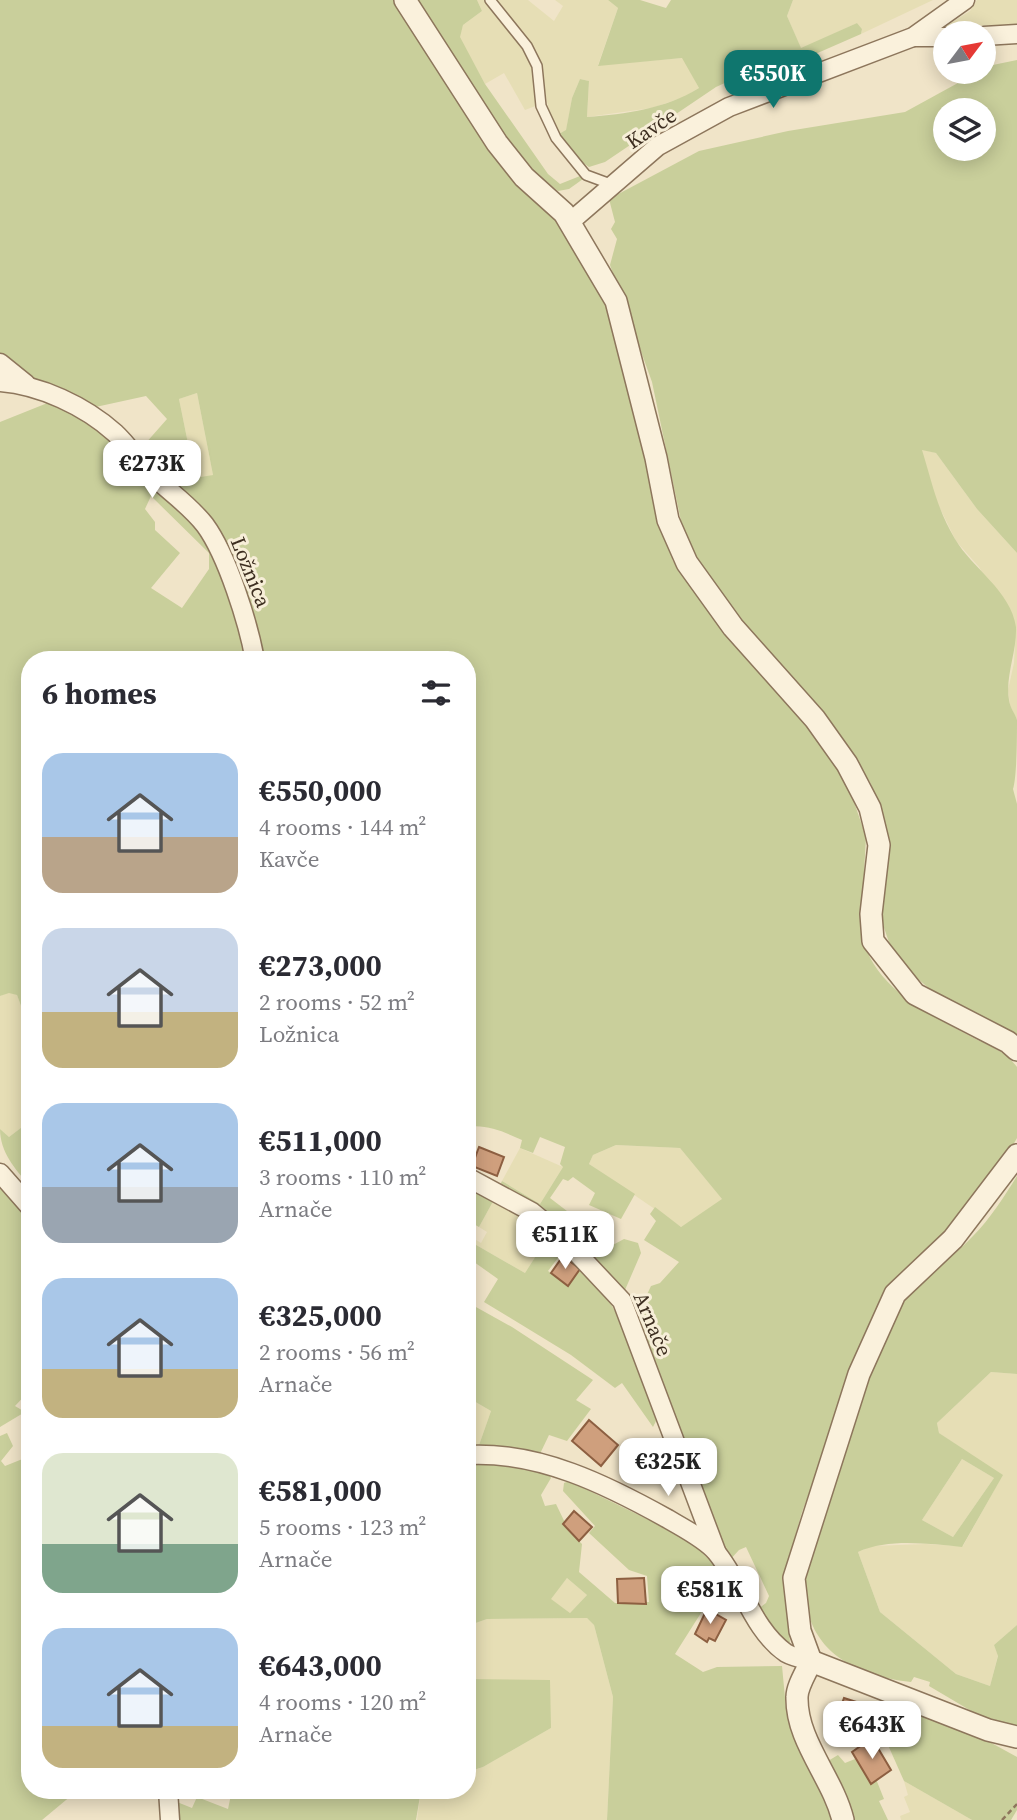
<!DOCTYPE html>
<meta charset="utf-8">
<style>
:root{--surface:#fff;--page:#f7f7f7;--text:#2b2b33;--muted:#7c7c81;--accent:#0f766e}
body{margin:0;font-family:"Source Serif 4",serif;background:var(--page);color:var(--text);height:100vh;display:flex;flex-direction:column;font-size:26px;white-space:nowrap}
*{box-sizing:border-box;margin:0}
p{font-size:23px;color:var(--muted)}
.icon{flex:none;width:38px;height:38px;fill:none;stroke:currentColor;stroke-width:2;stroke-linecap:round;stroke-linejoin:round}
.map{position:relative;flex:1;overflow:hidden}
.details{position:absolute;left:21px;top:651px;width:455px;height:1148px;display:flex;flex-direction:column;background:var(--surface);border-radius:28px;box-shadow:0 4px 18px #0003}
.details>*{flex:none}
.needle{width:46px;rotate:58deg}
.fabs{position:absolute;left:933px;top:21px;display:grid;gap:14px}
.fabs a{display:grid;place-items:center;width:63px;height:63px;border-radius:50%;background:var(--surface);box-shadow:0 4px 18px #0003;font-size:35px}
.price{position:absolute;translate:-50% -60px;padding:0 16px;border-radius:14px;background:#fff;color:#222;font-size:23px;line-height:46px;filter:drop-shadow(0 2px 4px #0008)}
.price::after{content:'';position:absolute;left:50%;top:42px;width:21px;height:16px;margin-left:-10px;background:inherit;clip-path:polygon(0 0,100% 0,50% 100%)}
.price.on{background:var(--accent);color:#fff}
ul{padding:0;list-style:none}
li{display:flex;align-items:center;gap:21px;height:175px;padding:0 21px}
li span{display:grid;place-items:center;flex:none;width:196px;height:140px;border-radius:21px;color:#555}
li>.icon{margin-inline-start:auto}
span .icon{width:84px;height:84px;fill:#fffc;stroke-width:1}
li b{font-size:30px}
h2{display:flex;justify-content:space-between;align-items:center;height:84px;padding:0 21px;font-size:30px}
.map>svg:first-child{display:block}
.farmland{fill:#e6deb5}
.green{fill:#c9cf9b;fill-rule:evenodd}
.building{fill:#cf9f7d;stroke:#8d5f41;stroke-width:2}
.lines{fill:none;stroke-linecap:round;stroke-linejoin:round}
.service-casing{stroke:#8d765c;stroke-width:12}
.minor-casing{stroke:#8d765c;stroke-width:21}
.tertiary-casing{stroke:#8d765c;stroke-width:24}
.path{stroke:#8d765c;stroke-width:2.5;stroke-dasharray:5 3.5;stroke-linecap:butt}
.service{stroke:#faf1dc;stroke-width:9}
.minor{stroke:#faf1dc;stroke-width:18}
.tertiary{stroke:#faf1dc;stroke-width:21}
.labels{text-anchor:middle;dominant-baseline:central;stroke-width:6;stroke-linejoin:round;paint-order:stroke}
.street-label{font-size:21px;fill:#3d2e20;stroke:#f7eed8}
</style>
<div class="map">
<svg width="1017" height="1820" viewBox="0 0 1017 1820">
<rect width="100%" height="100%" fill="#f0e4c8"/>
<g class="farmland">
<path d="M477,0H487L530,57L538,105L525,110L504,73L485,84L459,37L463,25L482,11Z"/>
<path d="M494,0H528L554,21L563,6L555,0H608L618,8L598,65L683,58L699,88L684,97L652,108L587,117L589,81L580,79L572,98L566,131L559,134L551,121L537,52L516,23Z"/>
<path d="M793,0H933L861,34L862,29L857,23L801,49L787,16Z"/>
<path d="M977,0H1017V26L952,25L938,31L970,11Z"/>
<path d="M197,393L213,475L200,480L195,478L179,399Z"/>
<path d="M921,449L936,453L977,509L1017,553V720L1010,705L1008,690L1014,663L1016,627L979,567L956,541L931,490Z"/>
<path d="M9,992L17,995L30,1030V1121L9,1137L0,1129V996Z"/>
<path d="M616,1145L680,1148L723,1200L681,1227L589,1164L593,1155Z"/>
<path d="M520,1148L563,1167L540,1204L502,1181Z"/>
<path d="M496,1196L551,1232L525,1273L471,1242L473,1238L481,1243L487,1232L479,1227Z"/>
<path d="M991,1372L1017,1374V1625L994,1645L998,1655L990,1686L956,1674L880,1612L858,1552L872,1546L926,1544L963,1546L1002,1476L939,1433L937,1423Z"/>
<path d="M467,1397L491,1411L478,1448H467Z"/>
<path d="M962,1459L994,1478L953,1537L922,1520Z"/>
<path d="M567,1578L587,1595L570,1613L550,1599Z"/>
<path d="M587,1618L594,1625L613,1697L607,1820H417L421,1790H467V1772L483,1767L551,1728L497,1681L467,1679V1626L487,1619Z"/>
<path d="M904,1781L972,1820H901L900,1816L910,1812L904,1797L908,1795Z"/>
</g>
<g class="green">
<path d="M0,0H396L561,221L608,305L629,378L658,513L673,561L725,631L813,732L836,762L853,799L866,837L861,927C867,984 924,1011 968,1035C986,1045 1005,1050 1017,1067V1138L1013,1145L964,1211L881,1299L802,1512L786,1569L784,1586L790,1642L786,1645L758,1609L766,1603L769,1596L746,1547L739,1550L728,1562L635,1320L651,1286L660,1283L679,1262L644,1240L656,1221L650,1214L655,1207L681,1227L722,1199L680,1148L616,1145L593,1155L589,1164L635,1194L621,1219L589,1205L595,1193L573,1177L568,1181L563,1179L550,1198L580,1221L570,1238L499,1187L502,1181L540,1204L563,1167L560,1164L565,1147L540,1137L533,1153L520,1148L522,1140C504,1132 487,1124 467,1127V660H261L228,563L137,453L167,419L146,396L91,408L46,389L0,357ZM197,393L213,475L195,478L179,399Z"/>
<path d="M416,0H477L482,11L463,25L460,37L485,84L548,174L560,184L580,176L583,179L569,189L558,191L521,162Z"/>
<path d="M608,0H640L666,8L671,0H793L787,16L801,48L857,23L862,29L861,34L797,62L738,77L716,87L605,162L589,167L570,154L559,134L566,130L572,98L580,79L589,81L587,117C626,114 665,109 699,88L682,58L598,66L618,8Z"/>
<path d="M1017,60V553L977,509L936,453L922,450C932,482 937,509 955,539C972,568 1011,591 1016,627C1017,652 1005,676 1009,700C1010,708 1015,713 1017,720C1017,733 1017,777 1013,789L1017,804V1036L931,990L912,974L892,951L881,919L889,843L882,811L870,782L823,711L739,618L690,547L681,521L652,382L610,265L617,239L611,229L615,222L609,199L699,151L788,131L905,112L978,72H984L988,66ZM945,110H984V149H945Z"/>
<path d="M50,402C97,407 197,519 218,562C233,592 240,628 250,660H30V1030L17,995L9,993L0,996V422ZM151,496L209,553V569L182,608L151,588L180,553L155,530V522L145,509Z"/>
<path d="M30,1121V1186C15,1169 0,1152 0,1129L9,1137Z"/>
<path d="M1017,1176V1374L991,1372L937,1423L939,1433L1003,1475L962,1547C929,1544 889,1538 858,1552L880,1612L956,1674L990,1686L998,1656L994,1645L1017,1625V1726L978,1715L929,1686L930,1682L914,1677L911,1682C845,1674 799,1644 805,1571C807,1544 831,1488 841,1460C857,1413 873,1354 898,1311C916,1280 949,1262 973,1236C990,1219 1004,1197 1017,1176ZM962,1459L994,1478L953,1537L922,1520Z"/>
<path d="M0,1181L30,1212V1390L15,1406L25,1412L0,1427Z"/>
<path d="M470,1185L496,1196L479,1227L470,1222L467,1228V1191Z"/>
<path d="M587,1228H594L597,1235L611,1246L624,1239L638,1243L641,1253L625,1290L618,1292L579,1245Z"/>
<path d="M551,1232L567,1246L548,1271L568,1284L583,1263C625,1320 639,1354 656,1421L653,1427L622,1383L615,1388L571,1355L484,1302L498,1279L467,1257V1235L473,1238L471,1242L525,1273Z"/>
<path d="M467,1302L512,1327L593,1380L576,1400L591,1409L567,1441L549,1435L538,1458L478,1448L491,1411L467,1397Z"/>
<path d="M7,1433L13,1446L1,1461L5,1466L30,1456V1790H78L42,1820H0V1436Z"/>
<path d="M487,1457L548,1472L551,1478L541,1495L545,1506L556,1504L569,1531L582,1544L579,1572L615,1603L649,1602L647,1576L629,1570L589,1533L595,1526L563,1491L564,1483L569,1481L690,1540L719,1570L736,1598L727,1610L706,1605L675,1654L703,1672L717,1667L782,1666L786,1708L791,1723L836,1820H607L613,1697L594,1625L587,1618L487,1619L467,1626V1458ZM567,1578L587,1595L570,1613L551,1599Z"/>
<path d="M467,1679L550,1680L551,1728L483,1767L467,1772Z"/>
<path d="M905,1709L966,1729L1017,1757V1810L1011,1820H972L904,1781L888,1745L889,1735Z"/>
<path d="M838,1755L845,1763L855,1759L869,1777L874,1774L884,1799L879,1801L888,1820H852L828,1761Z"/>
<path d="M232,1790H421L416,1820H176L177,1802L192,1808L197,1797L228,1809Z"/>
</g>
<g class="building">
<path d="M479,1147L504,1157L497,1176L472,1166Z"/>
<path d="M563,1256L580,1269L568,1286L551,1273Z"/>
<path d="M589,1420L618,1445L601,1466L572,1441Z"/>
<path d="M574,1511L592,1527L579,1541L563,1524Z"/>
<path d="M644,1578L646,1604L618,1603L617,1579Z"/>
<path d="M707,1609L726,1620L715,1641L709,1638L707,1642L695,1634Z"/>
<path d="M844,1698L881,1710L875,1733L865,1730L862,1741L831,1733Z"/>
<path d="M872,1738L891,1770L871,1784L852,1752Z"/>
</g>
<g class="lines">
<g class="service-casing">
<path id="service" d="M490,0L527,46L537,66L541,106L556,138L586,175L613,185"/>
</g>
<g class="minor-casing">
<g id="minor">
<path d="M984,36L1017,34"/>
<path d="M914,37H945"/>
<path d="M570,222L658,146L729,107L913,37L965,0"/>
<path d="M0,363L26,384"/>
<path d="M0,382C40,385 85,406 115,433C127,444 136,458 147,470C165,489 188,503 205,525C227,555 248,622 255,660"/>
<path d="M0,1173L30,1207"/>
<path d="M467,1177L532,1212L560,1235L622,1301L716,1551"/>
<path d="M467,1455C539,1451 607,1485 668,1519C683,1528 705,1539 716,1552C742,1583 752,1629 786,1653C793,1657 803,1659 811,1661"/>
<path d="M168,1790L170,1820"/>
</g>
</g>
<g class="tertiary-casing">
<g id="tertiary">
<path d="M405,0L497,143L524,177L564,213L616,301L656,458L668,520L687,563L733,627L815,719L847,764L870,808L879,845L871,914L873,941L915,994L1008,1042L1017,1050"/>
<path d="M811,1661L988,1730L1017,1737"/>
<path d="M843,1820C833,1778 796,1741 797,1697C797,1686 807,1671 811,1661L800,1631L794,1578L859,1374L895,1294L953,1239L1017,1155"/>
</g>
</g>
<path class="path" d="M1002,1820L1017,1804"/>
<use href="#service" class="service"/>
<use href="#minor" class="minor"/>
<use href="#tertiary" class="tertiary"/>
</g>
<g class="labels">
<g class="street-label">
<text transform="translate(651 128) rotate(-34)">Kavče</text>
<text transform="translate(251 572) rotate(68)">Ložnica</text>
<text transform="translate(653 1324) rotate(67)">Arnače</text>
</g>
</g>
</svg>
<div class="fabs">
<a><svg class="needle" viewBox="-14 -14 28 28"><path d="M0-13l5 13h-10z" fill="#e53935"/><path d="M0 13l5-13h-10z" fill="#7c7c81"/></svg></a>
<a><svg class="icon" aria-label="layers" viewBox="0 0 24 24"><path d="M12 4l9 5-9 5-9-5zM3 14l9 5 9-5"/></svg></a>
</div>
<b class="price on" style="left:773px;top:110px">€550K</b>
<b class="price" style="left:152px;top:500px">€273K</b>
<b class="price" style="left:565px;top:1271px">€511K</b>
<b class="price" style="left:668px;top:1498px">€325K</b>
<b class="price" style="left:710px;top:1626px">€581K</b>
<b class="price" style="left:872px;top:1761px">€643K</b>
<section class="details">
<h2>6 homes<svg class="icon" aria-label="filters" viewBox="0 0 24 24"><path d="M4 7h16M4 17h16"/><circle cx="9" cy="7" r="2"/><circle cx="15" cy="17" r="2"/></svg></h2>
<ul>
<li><span style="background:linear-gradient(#a9c7e8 60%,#b9a48a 0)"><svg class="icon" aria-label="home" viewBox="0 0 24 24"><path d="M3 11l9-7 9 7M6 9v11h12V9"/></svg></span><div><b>€550,000</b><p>4 rooms · 144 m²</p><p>Kavče</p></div></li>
<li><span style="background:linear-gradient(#c9d6e8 60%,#c2b280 0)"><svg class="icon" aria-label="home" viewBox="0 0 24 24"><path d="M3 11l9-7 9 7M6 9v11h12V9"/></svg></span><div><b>€273,000</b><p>2 rooms · 52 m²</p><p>Ložnica</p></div></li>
<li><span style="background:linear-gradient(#a9c7e8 60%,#9aa5b1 0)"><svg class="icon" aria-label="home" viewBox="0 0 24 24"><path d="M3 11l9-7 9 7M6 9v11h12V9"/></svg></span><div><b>€511,000</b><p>3 rooms · 110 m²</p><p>Arnače</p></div></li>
<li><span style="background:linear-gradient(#a9c7e8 65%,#c2b280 0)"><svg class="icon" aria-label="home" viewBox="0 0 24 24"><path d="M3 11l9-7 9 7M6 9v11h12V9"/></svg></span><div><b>€325,000</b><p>2 rooms · 56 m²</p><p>Arnače</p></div></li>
<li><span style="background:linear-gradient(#dfe7d0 65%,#7fa58c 0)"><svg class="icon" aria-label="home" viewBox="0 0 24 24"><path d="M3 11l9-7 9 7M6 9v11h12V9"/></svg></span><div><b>€581,000</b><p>5 rooms · 123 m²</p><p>Arnače</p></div></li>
<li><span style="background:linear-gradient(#a9c7e8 70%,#c2b280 0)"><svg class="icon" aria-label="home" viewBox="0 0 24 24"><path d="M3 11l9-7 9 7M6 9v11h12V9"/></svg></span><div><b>€643,000</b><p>4 rooms · 120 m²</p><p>Arnače</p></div></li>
</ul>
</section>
</div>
